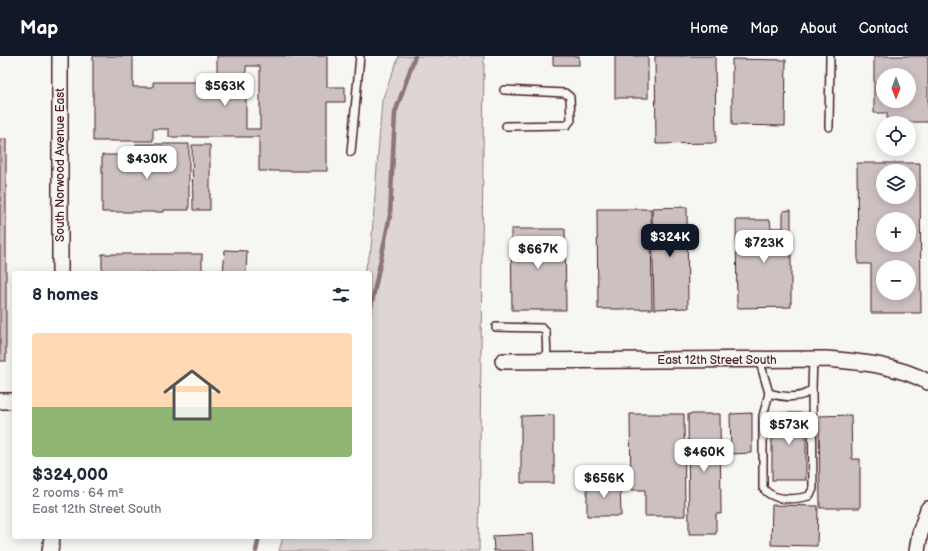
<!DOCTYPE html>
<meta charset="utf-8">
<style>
:root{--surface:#fff;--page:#f2f2f3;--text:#1f2937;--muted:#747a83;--accent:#111827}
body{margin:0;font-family:"Balsamiq Sans",sans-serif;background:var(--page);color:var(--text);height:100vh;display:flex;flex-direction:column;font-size:15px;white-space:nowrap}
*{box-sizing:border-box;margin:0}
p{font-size:13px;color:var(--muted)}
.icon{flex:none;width:22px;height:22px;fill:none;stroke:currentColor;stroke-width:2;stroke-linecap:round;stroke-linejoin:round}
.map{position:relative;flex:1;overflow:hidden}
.panel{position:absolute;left:12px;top:215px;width:360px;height:268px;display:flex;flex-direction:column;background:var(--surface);border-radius:4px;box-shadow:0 2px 10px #0003}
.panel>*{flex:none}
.needle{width:26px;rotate:180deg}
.fabs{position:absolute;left:876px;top:12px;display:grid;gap:8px}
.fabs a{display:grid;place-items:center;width:40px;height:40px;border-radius:50%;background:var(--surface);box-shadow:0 2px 10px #0003;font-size:20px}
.price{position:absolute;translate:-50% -34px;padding:0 9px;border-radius:8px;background:#fff;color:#222;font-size:13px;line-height:26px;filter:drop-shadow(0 1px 2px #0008)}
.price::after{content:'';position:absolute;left:50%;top:24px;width:12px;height:9px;margin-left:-6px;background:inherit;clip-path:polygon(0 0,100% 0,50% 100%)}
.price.current{background:var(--accent);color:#fff}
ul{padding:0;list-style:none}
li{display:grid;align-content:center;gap:8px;height:212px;padding:0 20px}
li span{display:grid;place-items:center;height:124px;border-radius:4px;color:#555}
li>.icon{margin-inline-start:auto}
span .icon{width:72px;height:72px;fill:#fffc;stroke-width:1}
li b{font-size:17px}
h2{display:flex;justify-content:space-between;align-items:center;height:48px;padding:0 20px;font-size:17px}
header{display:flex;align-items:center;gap:24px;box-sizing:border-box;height:56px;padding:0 20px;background:var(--accent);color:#fff}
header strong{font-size:19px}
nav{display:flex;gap:22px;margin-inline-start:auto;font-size:14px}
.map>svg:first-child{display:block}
.green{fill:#ddd6d5;stroke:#947a80}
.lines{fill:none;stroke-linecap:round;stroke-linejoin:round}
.stream{stroke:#8e747a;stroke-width:4.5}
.building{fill:#ccc1c0;stroke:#4a1f2b;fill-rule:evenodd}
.lane-casing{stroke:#4a1f2b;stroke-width:10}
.street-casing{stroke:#4a1f2b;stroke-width:18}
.lane{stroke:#f6f6f2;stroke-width:7}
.street{stroke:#f6f6f2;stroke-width:15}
.labels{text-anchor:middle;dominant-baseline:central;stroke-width:3;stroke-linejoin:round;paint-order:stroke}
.street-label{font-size:12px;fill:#4a1f2b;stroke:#f6f6f2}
</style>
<header>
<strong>Map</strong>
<nav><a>Home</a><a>Map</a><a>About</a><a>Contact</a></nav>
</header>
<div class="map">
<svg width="928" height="495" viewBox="0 0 928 495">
<rect width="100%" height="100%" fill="#f6f6f2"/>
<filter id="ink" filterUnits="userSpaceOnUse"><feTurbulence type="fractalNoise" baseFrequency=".025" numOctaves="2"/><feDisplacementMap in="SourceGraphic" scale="8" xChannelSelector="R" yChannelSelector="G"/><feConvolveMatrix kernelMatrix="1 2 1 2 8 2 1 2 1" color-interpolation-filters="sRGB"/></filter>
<g filter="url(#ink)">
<path class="green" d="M399,0H484L479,495H279L283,481H370V217H364L371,193L382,44Z"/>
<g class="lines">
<g class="stream">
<path d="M370,256L390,159L395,57L415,0"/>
<path d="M256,495L259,481"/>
</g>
</g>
<g class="building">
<path d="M93,0H133V31H153V26H217V0H327V31H345V46H327V115H259V81H169V73H153V85H93ZM246,10H260V73H246Z"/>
<rect x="553" y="0" width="26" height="9"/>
<rect x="615" y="0" width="33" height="42"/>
<path d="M655,0H715L716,87L656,88Z"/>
<path d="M874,0H928V66H887V57H874ZM883,19H909V45H883Z"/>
<path d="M732,3L786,4L785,70L732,69Z"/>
<rect x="0" y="83" width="6" height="222"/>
<path d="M136,88H189V154H164V156H102V99H136Z"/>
<path d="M192,89H210V154H193Z"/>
<path d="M857,107H920L921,257H871V208H858ZM883,115H909V141H883ZM883,163H909V189H883ZM883,211H909V237H883Z"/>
<path d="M687,151L688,252L654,253L652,152Z"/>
<path d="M597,153H651L652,253H598Z"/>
<path d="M791,154V251L737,252L736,164H770L771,172H783V155Z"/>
<path d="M511,173H565L566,254H512Z"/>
<path d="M225,194L247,195L246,217H223Z"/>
<rect x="102" y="198" width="100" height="19"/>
<path d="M752,357V397L731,398L730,358Z"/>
<rect x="772" y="357" width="34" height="67"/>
<path d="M630,358H684L685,460H645V434H631Z"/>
<path d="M688,358H720L721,458H716V478H689Z"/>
<path d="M554,359V427H521V360Z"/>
<path d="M851,359L852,403H860V452H820L819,360Z"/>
<path d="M587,426H620L621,460H587Z"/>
<path d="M772,449L818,450L817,490L771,489Z"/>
<path d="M533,478L534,495H494L493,480Z"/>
</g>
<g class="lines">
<g class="lane-casing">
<g id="lane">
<path d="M504,34L565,37L570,41L571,64L567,69L506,70"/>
<path d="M829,71L830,0"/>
<path d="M351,96L360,0"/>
<path d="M496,271L542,272L546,276L547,305"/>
<path d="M759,303L769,337C781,341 802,344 812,333L813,303"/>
<path d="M769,337L763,360V432C774,446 793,444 809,440L813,433L812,333"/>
</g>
</g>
<g class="street-casing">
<g id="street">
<path d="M60,217V0"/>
<path d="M503,305L826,303C859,306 898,309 928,326"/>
<path d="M0,345H14"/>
<path d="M50,495L52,481"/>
<path d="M917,495L920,477L928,453"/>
</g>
</g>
<use href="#lane" class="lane"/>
<use href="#street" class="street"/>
</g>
</g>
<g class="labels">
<g class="street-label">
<text transform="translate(60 109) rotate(-90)">South Norwood Avenue East</text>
<text x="717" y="304">East 12th Street South</text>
</g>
</g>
</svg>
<div class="fabs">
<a><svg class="needle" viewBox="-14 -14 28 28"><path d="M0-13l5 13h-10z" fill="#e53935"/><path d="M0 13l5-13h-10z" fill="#747a83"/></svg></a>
<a><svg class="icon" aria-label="locate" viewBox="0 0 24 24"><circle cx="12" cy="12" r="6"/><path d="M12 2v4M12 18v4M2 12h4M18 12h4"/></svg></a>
<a><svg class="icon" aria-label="layers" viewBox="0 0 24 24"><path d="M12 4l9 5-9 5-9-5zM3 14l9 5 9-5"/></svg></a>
<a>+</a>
<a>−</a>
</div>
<b class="price" style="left:225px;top:51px">$563K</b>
<b class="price" style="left:147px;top:124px">$430K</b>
<b class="price current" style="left:670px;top:202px">$324K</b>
<b class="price" style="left:764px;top:208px">$723K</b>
<b class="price" style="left:538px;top:214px">$667K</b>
<b class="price" style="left:789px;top:390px">$573K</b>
<b class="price" style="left:704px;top:417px">$460K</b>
<b class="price" style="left:604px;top:443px">$656K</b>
<section class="panel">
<h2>8 homes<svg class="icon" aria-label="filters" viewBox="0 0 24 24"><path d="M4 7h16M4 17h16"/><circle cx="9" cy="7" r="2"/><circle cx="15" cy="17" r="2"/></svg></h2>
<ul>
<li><span style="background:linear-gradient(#ffd9b3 60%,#8fb573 0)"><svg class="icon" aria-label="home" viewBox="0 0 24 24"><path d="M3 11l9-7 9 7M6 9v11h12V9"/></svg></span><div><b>$324,000</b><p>2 rooms · 64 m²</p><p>East 12th Street South</p></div></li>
</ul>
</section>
</div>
